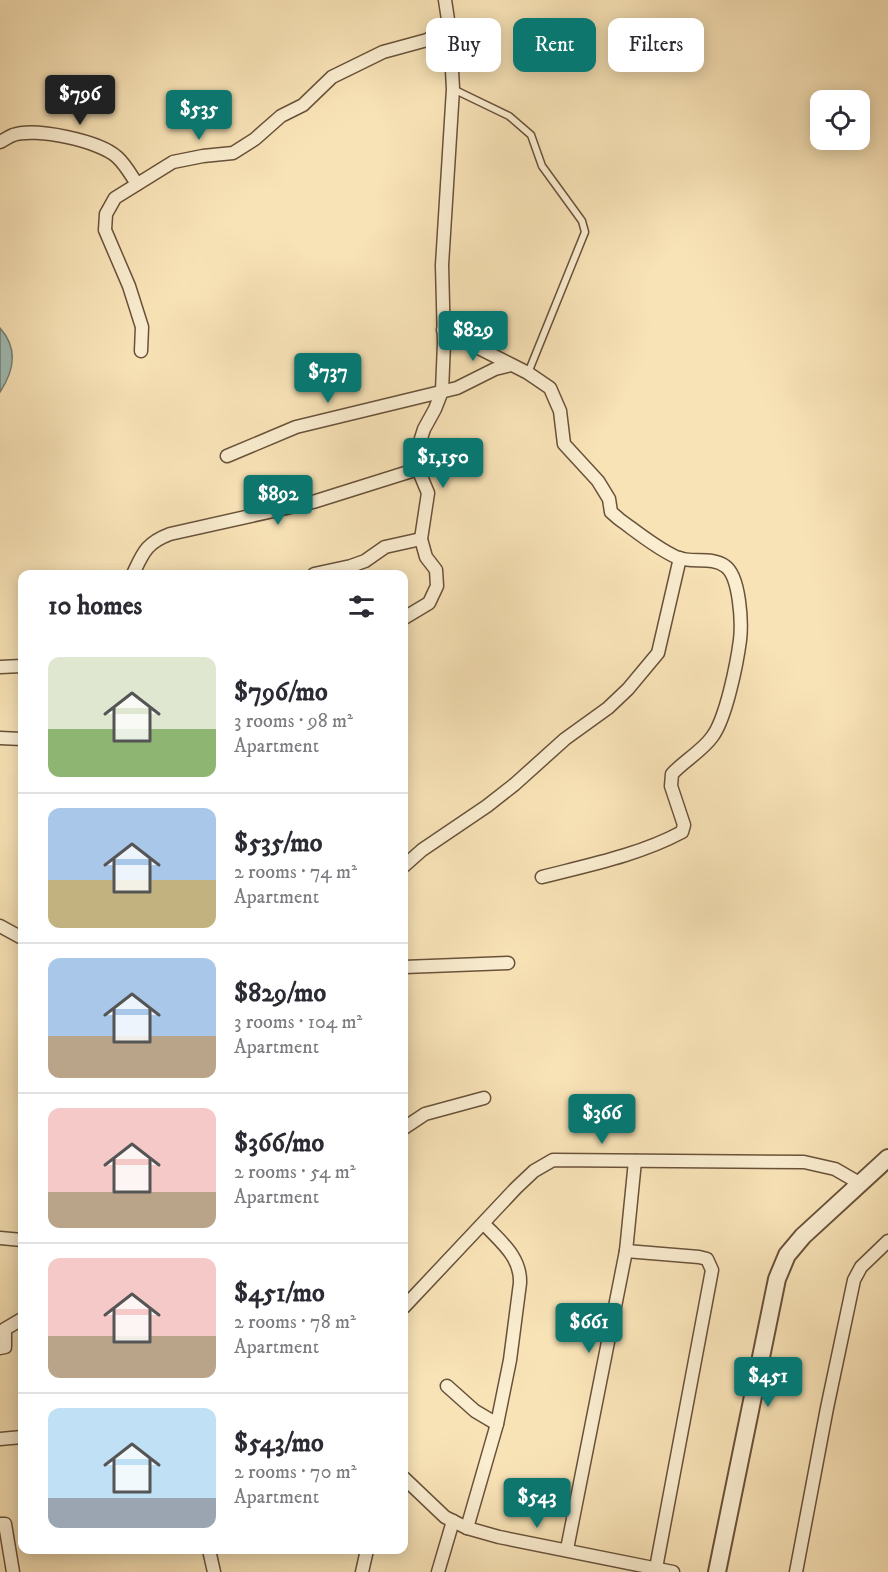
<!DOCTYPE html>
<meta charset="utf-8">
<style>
:root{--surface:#fff;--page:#f7f7f7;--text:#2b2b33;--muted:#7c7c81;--line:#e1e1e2;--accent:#0f766e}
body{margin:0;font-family:"IM FELL DW Pica",serif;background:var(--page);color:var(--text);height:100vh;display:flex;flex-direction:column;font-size:22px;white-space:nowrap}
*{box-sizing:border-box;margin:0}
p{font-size:20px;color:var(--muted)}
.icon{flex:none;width:33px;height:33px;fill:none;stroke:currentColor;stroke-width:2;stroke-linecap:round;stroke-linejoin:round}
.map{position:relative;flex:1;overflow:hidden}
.drawer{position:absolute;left:18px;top:570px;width:390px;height:984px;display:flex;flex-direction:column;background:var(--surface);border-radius:12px;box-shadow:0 3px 15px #0003}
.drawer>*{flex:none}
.banner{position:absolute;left:426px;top:18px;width:372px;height:54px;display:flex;gap:12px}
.tools{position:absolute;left:810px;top:90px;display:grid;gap:12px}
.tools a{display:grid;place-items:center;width:60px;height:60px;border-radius:12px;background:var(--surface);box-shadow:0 3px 15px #0003;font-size:30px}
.price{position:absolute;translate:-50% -51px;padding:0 14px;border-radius:6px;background:var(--accent);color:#fff;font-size:20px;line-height:39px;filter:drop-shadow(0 2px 3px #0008)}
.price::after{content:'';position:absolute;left:50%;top:36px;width:18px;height:14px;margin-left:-9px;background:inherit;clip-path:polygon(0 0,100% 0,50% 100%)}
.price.current{background:#222;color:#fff}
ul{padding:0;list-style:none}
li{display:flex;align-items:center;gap:18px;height:150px;padding:0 30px}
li+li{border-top:2px solid var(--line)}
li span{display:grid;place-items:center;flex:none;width:168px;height:120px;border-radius:12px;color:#555}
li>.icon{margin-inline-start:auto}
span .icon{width:72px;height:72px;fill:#fffc;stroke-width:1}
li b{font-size:26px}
h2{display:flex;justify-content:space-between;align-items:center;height:72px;padding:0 30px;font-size:26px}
.chip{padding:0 21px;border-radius:12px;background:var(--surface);box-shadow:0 3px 15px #0003;font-size:21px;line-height:54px}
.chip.current{background:var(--accent);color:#fff}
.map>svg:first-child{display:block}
.water{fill:#9fbdb6;stroke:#767f74;stroke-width:1.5}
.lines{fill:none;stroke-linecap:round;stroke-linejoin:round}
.service-casing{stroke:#69523a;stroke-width:9}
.minor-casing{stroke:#69523a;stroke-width:15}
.tertiary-casing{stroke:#69523a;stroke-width:20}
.service{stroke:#faedd0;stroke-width:6}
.minor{stroke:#faedd0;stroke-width:12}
.tertiary{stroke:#faedd0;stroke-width:16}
</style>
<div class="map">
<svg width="888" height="1572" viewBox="0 0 888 1572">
<rect width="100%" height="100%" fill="#f8e3b7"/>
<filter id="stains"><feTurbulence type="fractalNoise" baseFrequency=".00333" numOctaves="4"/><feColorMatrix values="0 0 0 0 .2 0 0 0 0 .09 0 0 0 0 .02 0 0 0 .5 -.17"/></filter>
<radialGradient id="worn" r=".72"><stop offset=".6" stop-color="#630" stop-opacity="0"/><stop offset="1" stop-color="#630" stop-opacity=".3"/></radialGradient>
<path class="water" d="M0,328C18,348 14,371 0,392Z"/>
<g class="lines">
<g class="service-casing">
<path id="service" d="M453,89L509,116L531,135L542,166L582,221L585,232L528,373"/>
</g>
<g class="minor-casing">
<g id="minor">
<path d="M0,142C4,140 8,137 13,135C35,127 100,141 117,157C125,164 131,175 137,184"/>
<path d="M443,330L528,373L550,388L560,411L564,444L598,481L609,499L611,512L619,519C637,532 656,548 676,557C692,564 711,556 725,566C740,576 742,623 740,640C737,663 726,719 712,737C702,751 684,761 672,774L671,786L684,825L682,832C639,855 589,865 542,877"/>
<path d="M141,351L142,327L129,286L105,230L106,214L115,198L173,162L203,156L233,153L255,139L281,116L303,105L332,77L383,52L427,40L449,26"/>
<path d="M227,456L296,427L457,388L495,369L511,365"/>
<path d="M133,574C143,553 146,543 170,534L313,502L418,469"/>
<path d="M314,574L351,566L365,561L385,547L421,539"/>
<path d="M404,618L429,603L437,586L436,570L426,557L421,539L428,493L418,469L417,451L424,429L435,409L442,391L444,343L442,265L453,89L450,33L445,0"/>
<path d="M0,667L22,666"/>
<path d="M0,738L22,739"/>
<path d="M404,866L422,850L487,806L515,784L565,739L608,708L628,689L658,653L680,558"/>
<path d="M0,926L22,938"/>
<path d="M404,967L508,963"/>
<path d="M404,1128L425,1114L484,1098"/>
<path d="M0,1238L22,1240"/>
<path d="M626,1251L699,1257L707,1259L712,1270L656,1568"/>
<path d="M404,1307L516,1188L534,1171L553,1160L804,1162L835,1169L861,1184"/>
<path d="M0,1348L5,1347V1329L22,1319"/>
<path d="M447,1386L475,1411L497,1424"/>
<path d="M0,1439L22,1437"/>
<path d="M404,1478L445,1517L467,1528L499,1537L673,1572"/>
<path d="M0,1524H5L13,1572"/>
<path d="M467,1528L497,1424L510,1360L520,1283C521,1257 501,1242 484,1224"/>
<path d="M567,1549L626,1251L635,1161"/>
<path d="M209,1550L214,1572"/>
<path d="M362,1572L367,1550"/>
<path d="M438,1572L453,1521"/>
<path d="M796,1572L827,1408L854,1280L861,1267L888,1241"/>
</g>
</g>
<g class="tertiary-casing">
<path id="tertiary" d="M717,1572L777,1279L787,1255L803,1236L888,1158"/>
</g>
<use href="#service" class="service"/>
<use href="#minor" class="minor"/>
<use href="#tertiary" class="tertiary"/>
</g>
<rect width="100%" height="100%" filter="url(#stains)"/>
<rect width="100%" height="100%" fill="url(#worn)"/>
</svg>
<div class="tools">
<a><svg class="icon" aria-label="locate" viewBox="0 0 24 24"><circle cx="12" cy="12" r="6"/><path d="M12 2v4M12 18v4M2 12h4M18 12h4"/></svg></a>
</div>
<b class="price current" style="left:80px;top:126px">$796</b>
<b class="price" style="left:199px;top:141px">$535</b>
<b class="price" style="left:473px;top:362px">$829</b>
<b class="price" style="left:328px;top:404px">$737</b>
<b class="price" style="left:443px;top:489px">$1,150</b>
<b class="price" style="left:278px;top:526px">$892</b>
<b class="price" style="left:602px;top:1145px">$366</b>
<b class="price" style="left:589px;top:1354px">$661</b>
<b class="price" style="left:768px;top:1408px">$451</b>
<b class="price" style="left:537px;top:1529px">$543</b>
<div class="banner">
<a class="chip">Buy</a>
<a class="chip current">Rent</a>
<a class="chip">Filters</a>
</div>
<section class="drawer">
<h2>10 homes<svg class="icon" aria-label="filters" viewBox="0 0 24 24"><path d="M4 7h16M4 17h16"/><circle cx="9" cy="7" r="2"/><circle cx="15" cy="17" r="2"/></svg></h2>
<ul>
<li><span style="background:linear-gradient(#dfe7d0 60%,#8fb573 0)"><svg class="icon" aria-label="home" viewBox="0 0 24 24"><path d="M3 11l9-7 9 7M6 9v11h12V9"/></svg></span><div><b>$796/mo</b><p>3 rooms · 98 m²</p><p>Apartment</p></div></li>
<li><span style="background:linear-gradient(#a9c7e8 60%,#c2b280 0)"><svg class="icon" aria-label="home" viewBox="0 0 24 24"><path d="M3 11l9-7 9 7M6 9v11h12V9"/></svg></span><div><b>$535/mo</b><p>2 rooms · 74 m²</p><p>Apartment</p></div></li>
<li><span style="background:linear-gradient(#a9c7e8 65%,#b9a48a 0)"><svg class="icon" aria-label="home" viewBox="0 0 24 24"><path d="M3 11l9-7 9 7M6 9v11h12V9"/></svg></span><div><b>$829/mo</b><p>3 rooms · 104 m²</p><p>Apartment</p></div></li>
<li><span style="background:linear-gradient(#f6c9c9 70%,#b9a48a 0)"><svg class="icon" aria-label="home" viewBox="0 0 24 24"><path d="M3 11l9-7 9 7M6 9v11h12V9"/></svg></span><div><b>$366/mo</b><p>2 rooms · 54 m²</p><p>Apartment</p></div></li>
<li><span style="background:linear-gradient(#f6c9c9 65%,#b9a48a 0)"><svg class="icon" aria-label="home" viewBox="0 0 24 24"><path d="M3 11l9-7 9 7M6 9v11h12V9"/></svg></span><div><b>$451/mo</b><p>2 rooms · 78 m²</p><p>Apartment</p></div></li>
<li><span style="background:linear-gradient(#bfe0f5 75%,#9aa5b1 0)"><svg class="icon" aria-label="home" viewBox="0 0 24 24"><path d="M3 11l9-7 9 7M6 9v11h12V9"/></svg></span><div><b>$543/mo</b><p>2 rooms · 70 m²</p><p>Apartment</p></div></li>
</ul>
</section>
</div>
